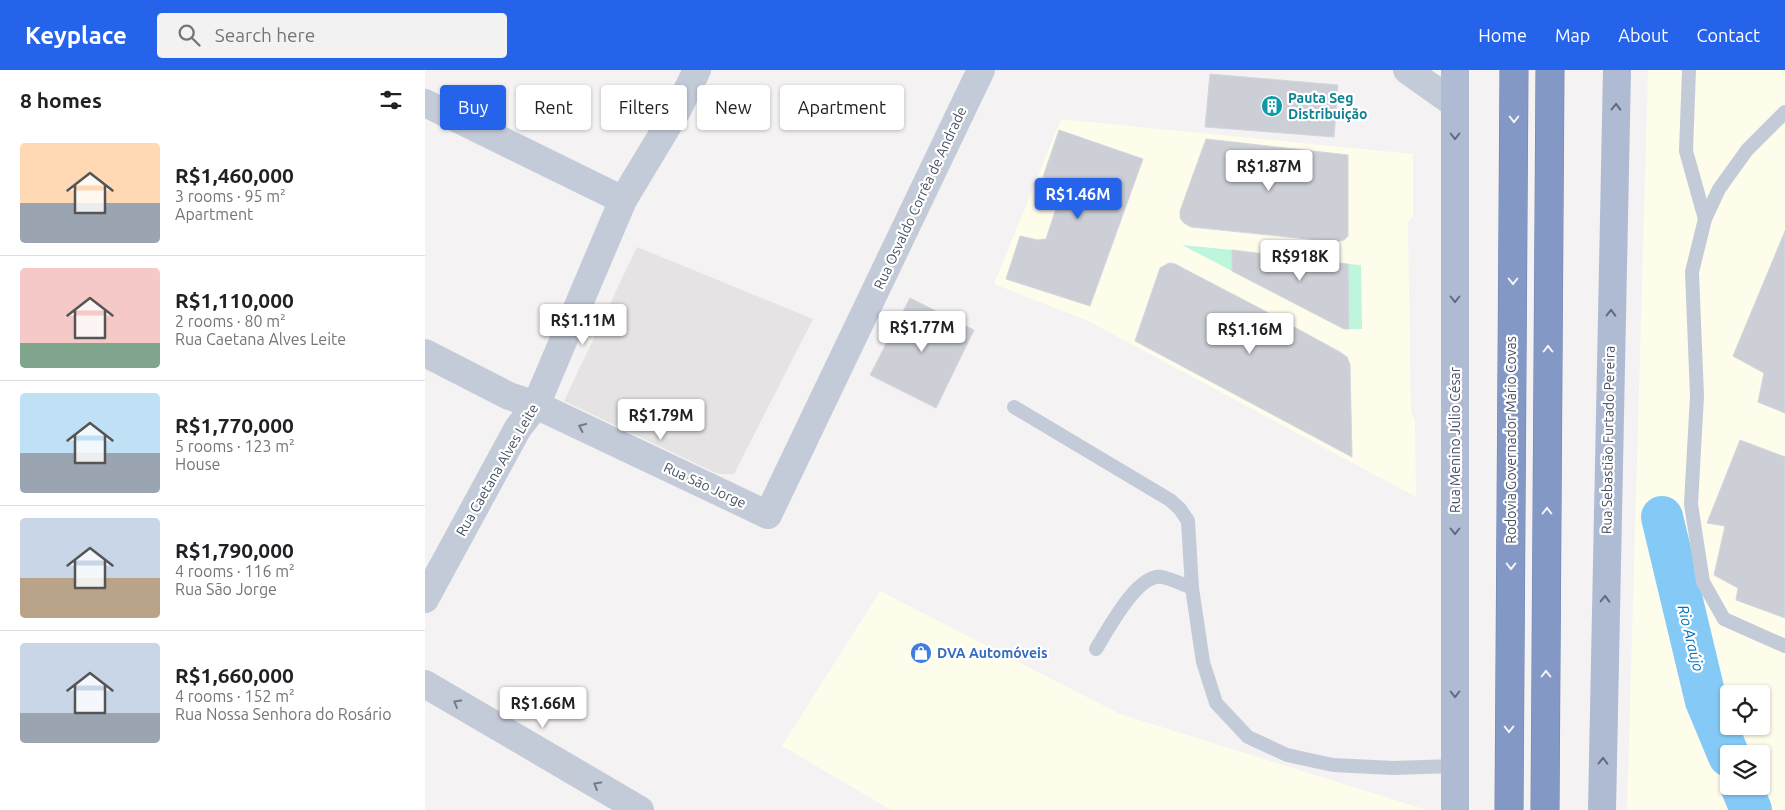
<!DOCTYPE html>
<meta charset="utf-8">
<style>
:root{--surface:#fff;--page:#f2f2f2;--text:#202124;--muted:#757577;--line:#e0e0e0;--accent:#2563eb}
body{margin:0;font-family:Ubuntu,sans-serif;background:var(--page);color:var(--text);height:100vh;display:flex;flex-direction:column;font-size:19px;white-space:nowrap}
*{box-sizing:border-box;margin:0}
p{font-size:16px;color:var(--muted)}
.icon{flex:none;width:28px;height:28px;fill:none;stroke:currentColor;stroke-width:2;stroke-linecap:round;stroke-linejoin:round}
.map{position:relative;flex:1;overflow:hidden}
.details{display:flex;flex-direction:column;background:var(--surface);width:425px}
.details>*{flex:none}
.banner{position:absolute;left:15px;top:15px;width:475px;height:45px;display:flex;gap:10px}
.tools{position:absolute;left:1295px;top:615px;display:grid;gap:10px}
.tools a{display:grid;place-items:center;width:50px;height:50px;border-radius:5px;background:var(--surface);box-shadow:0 1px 4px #0004;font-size:25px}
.price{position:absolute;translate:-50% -42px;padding:0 11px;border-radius:5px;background:#fff;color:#222;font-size:16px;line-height:32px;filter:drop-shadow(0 1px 2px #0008)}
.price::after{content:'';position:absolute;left:50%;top:30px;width:15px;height:11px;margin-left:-8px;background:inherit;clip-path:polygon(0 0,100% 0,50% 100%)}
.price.on{background:var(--accent);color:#fff}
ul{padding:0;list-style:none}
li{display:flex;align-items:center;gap:15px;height:125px;padding:0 20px}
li+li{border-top:1px solid var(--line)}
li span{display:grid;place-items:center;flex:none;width:140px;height:100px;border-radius:5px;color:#555}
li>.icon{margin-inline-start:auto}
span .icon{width:60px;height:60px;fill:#fffc;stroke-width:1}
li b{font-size:21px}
h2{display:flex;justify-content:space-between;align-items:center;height:60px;padding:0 20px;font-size:21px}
.pill{padding:0 18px;border-radius:5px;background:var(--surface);box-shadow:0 1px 4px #0004;font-size:18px;line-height:45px}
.pill.on{background:var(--accent);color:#fff}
header{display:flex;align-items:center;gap:30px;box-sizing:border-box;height:70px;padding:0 25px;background:var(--accent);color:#fff}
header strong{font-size:24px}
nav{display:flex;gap:28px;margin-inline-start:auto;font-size:18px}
.search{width:350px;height:45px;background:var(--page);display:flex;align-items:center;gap:12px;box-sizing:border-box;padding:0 18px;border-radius:5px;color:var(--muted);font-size:19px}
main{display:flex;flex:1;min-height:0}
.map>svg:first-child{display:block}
.commercial{fill:#fefceb;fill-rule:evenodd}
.education{fill:#e5e3e3}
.green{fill:#bdf5dd}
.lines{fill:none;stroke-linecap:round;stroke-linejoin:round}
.river{stroke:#85caf6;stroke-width:42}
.building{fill:#cdcfd7;stroke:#d5d6de}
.highway-casing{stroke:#6f83b1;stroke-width:29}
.lane{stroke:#c4cbd8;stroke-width:14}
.street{stroke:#c4cbd8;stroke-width:28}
.primary{stroke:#afbad3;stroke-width:28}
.highway{stroke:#8498c5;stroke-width:28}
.oneway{stroke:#616a7e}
.oneway2{stroke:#f3f5f9}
.oneway3{stroke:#737b8b}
.labels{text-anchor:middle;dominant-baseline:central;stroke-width:4.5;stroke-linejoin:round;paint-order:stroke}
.culture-label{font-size:14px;font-weight:bold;fill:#0d838f;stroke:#fff;text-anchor:start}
.street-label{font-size:14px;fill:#475062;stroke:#fff}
.shop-label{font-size:14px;font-weight:bold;fill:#366cbe;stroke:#fff;text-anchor:start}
.water-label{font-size:15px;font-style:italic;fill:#0072bc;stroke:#fff}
</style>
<header>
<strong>Keyplace</strong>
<div class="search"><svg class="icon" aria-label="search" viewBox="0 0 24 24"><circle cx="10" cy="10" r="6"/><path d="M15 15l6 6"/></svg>Search here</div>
<nav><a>Home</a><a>Map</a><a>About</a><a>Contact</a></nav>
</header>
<main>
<section class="details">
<h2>8 homes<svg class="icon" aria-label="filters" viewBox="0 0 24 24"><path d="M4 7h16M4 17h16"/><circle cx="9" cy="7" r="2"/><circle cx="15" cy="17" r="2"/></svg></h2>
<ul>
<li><span style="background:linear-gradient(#ffd9b3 60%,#9aa5b1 0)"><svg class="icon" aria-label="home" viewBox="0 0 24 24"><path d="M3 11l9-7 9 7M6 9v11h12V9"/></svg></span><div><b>R$1,460,000</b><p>3 rooms · 95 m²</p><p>Apartment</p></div></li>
<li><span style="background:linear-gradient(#f6c9c9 75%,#7fa58c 0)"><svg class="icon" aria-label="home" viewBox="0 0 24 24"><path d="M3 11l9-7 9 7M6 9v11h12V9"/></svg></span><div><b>R$1,110,000</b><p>2 rooms · 80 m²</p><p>Rua Caetana Alves Leite</p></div></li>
<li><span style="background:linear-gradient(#bfe0f5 60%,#9aa5b1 0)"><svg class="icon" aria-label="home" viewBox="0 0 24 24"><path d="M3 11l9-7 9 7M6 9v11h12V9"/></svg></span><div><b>R$1,770,000</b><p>5 rooms · 123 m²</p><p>House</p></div></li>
<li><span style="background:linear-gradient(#c9d6e8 60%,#b9a48a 0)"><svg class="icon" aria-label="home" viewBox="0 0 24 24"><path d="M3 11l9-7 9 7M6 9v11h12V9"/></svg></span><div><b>R$1,790,000</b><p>4 rooms · 116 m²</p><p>Rua São Jorge</p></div></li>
<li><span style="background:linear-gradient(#c9d6e8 70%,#9aa5b1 0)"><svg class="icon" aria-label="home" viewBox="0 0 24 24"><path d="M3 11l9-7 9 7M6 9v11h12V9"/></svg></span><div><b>R$1,660,000</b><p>4 rooms · 152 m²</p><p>Rua Nossa Senhora do Rosário</p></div></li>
</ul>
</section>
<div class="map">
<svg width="1360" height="740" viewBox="0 0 1360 740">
<rect width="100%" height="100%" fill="#f4f2f2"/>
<g class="commercial">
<path d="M1223,0H1360V740H1202ZM1304,624H1336V656H1304ZM1304,684H1336V716H1304Z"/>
<path d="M636,49L988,84V146L983,152L986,342L990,351L991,427L663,251L569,214Z"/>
<path d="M455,521L695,644L1002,740H466L357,676Z"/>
</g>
<path class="education" d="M212,177L388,249L309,404H293L139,331Z"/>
<g class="green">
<path d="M757,175L807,180V201Z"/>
<path d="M923,194L936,195L937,259H924Z"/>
</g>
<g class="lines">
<g class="river">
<path d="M1237,447L1281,631L1304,686"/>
<path d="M1316,716L1326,740"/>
</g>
</g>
<g class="building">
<path d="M785,4L913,15L909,67L780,57Z"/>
<path d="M634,60L718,89L665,236L581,209L595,166L613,170L621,169L639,114L618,107Z"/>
<path d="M781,69L923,85V166L919,170L912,172L766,157L759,153L755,148V141Z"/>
<path d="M1360,161V343L1333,332L1339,303L1308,286Z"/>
<path d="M807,180L923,194L924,259H919L807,201Z"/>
<path d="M744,193L750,194L838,240L915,282L922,287L925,294L927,387L710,271L735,198Z"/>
<path d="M485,228L549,260L511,338L445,305Z"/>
<path d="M1315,370L1360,387V548L1311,530L1313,518L1289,505L1300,456L1282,453Z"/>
</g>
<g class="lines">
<g class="highway-casing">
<g id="highway">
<path d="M1084,740L1089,0"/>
<path d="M1120,740L1125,0"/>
</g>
</g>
<g class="lane">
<path d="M1264,0L1261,81L1280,149"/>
<path d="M1360,42L1322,80L1294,119L1280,149L1267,202L1272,326L1266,434L1278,512L1299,549L1360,576"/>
<path d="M589,337L745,430L755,439L763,451L767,518L778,592L791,633L823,667L862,685L908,695L968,698L1029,696"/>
<path d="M671,579C683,560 712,503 737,507C747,509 757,514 767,518"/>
</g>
<g class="street">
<path d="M982,0L1030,34"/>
<path d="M0,33L198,130"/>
<path d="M0,283L84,326L111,335L343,445L556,0"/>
<path d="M0,529L93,358L111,335L198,130L254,37L272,0"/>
<path d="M0,614L215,740"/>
</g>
<g class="primary">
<path d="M1030,0V740"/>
<path d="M1177,740L1192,0"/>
</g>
<use href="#highway" class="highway"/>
</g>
<defs><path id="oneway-chevron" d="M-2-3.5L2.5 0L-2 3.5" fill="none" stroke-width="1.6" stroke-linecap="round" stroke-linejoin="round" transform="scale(1.25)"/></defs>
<g class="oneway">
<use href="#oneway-chevron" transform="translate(1191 37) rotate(-89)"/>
<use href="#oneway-chevron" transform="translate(1030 66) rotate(90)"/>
<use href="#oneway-chevron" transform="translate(1030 229) rotate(90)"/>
<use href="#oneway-chevron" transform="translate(1186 243) rotate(-89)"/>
<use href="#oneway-chevron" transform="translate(1030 461) rotate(90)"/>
<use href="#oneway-chevron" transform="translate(1180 529) rotate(-89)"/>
<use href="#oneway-chevron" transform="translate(1030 624) rotate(90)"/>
<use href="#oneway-chevron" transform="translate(1178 691) rotate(-89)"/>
</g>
<g class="oneway2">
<use href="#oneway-chevron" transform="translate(1089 49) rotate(90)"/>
<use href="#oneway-chevron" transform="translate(1088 211) rotate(90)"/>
<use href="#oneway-chevron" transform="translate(1123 279) rotate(-90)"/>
<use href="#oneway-chevron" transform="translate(1122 441) rotate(-90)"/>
<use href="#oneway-chevron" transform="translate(1086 496) rotate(90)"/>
<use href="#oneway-chevron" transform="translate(1121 604) rotate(-90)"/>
<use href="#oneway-chevron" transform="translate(1084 659) rotate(90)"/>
</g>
<g class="oneway3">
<use href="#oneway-chevron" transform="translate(157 357) rotate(-155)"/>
<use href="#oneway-chevron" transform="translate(32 633) rotate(-150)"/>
<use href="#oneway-chevron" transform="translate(172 715) rotate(-150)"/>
</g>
<defs>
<g id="building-disc" transform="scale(1.125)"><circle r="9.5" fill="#0f9aa8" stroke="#fff"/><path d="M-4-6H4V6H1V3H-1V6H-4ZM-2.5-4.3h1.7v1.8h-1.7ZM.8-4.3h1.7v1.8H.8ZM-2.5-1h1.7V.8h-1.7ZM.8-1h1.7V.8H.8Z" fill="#fff"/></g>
<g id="shop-disc" transform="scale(1.125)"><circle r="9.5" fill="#3f7fe0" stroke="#fff"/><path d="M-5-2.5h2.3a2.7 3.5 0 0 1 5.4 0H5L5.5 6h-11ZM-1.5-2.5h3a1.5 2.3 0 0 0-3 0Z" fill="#fff"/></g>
</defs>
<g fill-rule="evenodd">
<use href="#building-disc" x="847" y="36"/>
<use href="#shop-disc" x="496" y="583"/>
</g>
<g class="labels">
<g class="culture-label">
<text x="863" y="28">Pauta Seg<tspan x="863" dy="16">Distribuição</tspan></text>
</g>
<g class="street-label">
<text transform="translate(495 128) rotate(-65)">Rua Osvaldo Corrêa de Andrade</text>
<text transform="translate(1030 370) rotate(-90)">Rua Menino Júlio César</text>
<text transform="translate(1086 370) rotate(-90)">Rodovia Governador Mário Covas</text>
<text transform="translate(1183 370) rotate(-89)">Rua Sebastião Furtado Pereira</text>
<text transform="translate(72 400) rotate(-60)">Rua Caetana Alves Leite</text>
<text transform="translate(280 415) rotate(25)">Rua São Jorge</text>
</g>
<g class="shop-label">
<text x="512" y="583">DVA Automóveis</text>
</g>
<g class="water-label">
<text transform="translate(1266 568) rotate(76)">Rio Araújo</text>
</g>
</g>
</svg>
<div class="tools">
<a><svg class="icon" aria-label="locate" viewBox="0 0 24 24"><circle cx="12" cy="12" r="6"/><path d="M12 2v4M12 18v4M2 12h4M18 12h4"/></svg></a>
<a><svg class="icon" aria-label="layers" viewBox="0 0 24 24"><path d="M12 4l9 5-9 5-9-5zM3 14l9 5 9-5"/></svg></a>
</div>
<b class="price" style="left:844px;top:122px">R$1.87M</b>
<b class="price on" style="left:653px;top:150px">R$1.46M</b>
<b class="price" style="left:875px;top:212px">R$918K</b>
<b class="price" style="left:158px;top:276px">R$1.11M</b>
<b class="price" style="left:497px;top:283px">R$1.77M</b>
<b class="price" style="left:825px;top:285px">R$1.16M</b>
<b class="price" style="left:236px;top:371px">R$1.79M</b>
<b class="price" style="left:118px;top:659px">R$1.66M</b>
<div class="banner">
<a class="pill on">Buy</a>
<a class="pill">Rent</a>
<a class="pill">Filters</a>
<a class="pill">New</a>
<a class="pill">Apartment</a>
</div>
</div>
</main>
